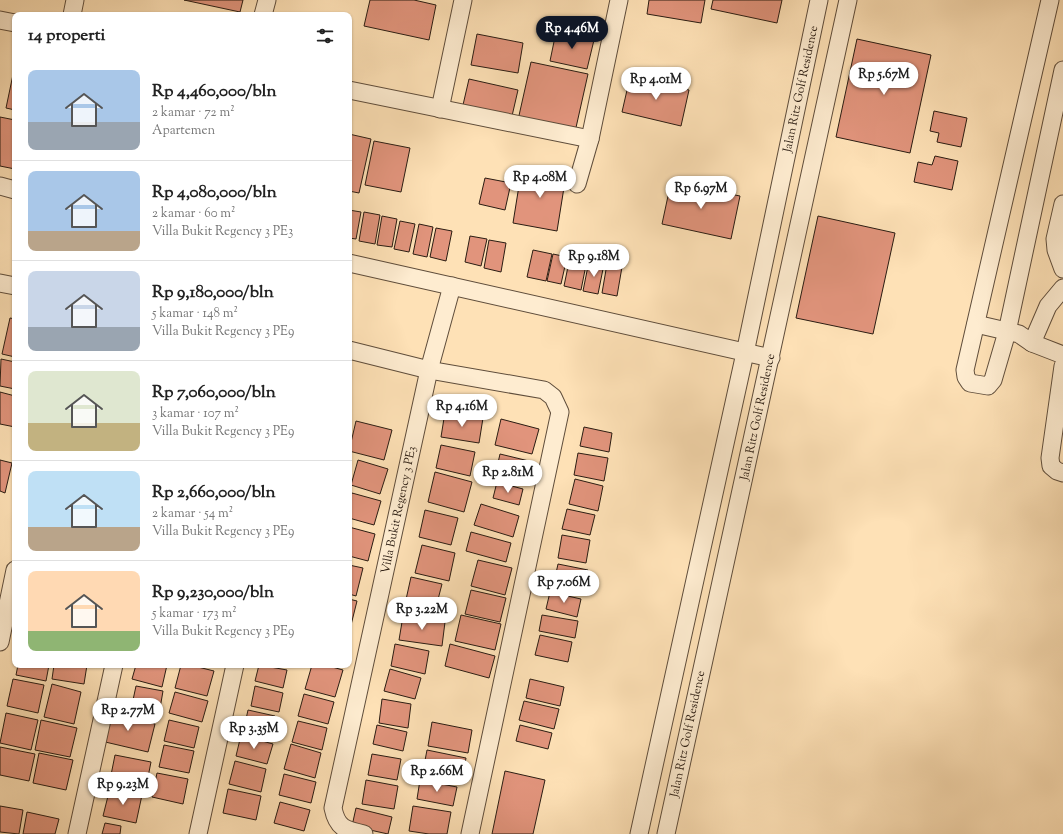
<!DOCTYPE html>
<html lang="id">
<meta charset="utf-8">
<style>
:root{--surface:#fff;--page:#f2f2f2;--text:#222;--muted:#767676;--line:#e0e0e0;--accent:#111827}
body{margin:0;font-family:"Sorts Mill Goudy",serif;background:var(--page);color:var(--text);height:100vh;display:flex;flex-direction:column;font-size:15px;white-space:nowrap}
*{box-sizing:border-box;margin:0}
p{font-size:13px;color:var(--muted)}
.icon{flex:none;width:22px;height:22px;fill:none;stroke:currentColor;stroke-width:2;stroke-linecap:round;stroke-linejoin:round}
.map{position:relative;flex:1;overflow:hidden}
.drawer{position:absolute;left:12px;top:12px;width:340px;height:656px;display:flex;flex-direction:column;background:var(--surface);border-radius:8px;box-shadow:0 1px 3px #0004}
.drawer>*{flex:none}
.price{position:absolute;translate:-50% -34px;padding:0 9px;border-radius:14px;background:#fff;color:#222;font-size:13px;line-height:26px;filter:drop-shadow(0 1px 2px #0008)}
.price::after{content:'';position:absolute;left:50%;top:24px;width:12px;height:9px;margin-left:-6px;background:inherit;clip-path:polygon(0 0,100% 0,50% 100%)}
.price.selected{background:var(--accent);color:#fff}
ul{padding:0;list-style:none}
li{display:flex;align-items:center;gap:12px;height:100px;padding:0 16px}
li+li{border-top:1px solid var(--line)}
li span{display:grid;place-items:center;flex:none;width:112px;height:80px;border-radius:8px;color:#555}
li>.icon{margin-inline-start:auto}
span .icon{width:48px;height:48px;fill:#fffc;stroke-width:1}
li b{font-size:17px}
h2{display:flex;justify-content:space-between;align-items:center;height:48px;padding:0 16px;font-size:17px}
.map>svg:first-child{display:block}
.building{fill:#e1947c;stroke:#2a1c12}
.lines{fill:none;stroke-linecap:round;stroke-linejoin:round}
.minor-casing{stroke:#5f4d3b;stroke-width:19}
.minor{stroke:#feecd0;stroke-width:17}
.labels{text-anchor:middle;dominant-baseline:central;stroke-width:3;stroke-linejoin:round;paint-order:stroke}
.street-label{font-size:12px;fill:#2a1c12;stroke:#feecd0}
</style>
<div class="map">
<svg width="1063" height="834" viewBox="0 0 1063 834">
<rect width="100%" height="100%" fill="#fee1b6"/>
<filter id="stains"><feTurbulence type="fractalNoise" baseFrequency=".005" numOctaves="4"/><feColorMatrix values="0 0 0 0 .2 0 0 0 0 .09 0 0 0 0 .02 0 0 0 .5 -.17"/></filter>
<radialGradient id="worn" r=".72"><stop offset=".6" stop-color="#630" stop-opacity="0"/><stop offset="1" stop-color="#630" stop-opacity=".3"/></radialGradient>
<g class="building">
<path d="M184,0H243L240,12Z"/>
<path d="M370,0H414L436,5L429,40L364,26Z"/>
<path d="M649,0H705L701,23L647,14Z"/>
<path d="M713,0H782L777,23L711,9Z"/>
<path d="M556,32L594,40L587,69L550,61Z"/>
<path d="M477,34L523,43L518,73L471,65Z"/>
<path d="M857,39L931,55L910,153L836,137Z"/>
<path d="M531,62L588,74L575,132L518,120Z"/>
<path d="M15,65V110L6,108Z"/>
<path d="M630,77L689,90L681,126L622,112Z"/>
<path d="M469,79L518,90L512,116L463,105Z"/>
<path d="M934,111L967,118L961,147L937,142L939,133L930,131Z"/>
<path d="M0,117L15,120V169L0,166Z"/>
<path d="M349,134L371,139L359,193L349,191Z"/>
<path d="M374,141L410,148L401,192L365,185Z"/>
<path d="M935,156L958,161L952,190L914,182L918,162L932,165Z"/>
<path d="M522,167L566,175L557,231L513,223Z"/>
<path d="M485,178L511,183L505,210L479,204Z"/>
<path d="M671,182L740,196L731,239L662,224Z"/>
<path d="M349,210L361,212L356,239L349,238Z"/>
<path d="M364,212L380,215L375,244L359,241Z"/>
<path d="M382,216L397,219L392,247L377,245Z"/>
<path d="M818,216L895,233L873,334L796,318Z"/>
<path d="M400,221L415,224L409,252L394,249Z"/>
<path d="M419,224L433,227L427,257L413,254Z"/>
<path d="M436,228L452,231L446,261L430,257Z"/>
<path d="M470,236L487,239L481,266L465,262Z"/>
<path d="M489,240L506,243L501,272L484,268Z"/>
<path d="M533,250L552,254L546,281L527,277Z"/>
<path d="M553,254L567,257L561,284L547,281Z"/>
<path d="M570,257L587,260L581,290L564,286Z"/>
<path d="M589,261L604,264L598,294L583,291Z"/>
<path d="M607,264L622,267L617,296L602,293Z"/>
<path d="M10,318L15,319V357L2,354Z"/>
<path d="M1,359L15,362V389L0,386Z"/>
<path d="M0,392L15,396V427L0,424Z"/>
<path d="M445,412L483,418L479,443L441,437Z"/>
<path d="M501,419L539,429L532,454L495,445Z"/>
<path d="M356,421L392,430L384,460L349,451Z"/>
<path d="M584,427L612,433L609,452L580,446Z"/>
<path d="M441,445L475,452L470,476L436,468Z"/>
<path d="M578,453L608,458L604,481L574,475Z"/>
<path d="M500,454L533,462L527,484L495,476Z"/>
<path d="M0,460L12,463L5,493L0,491Z"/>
<path d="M358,460L388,469L380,494L351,485Z"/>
<path d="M435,472L472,482L464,512L428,502Z"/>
<path d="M575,479L603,486L598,511L569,504Z"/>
<path d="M497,482L523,489L519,505L493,498Z"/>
<path d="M352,493L381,501L374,525L349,518V502Z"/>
<path d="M481,504L519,516L513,537L474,525Z"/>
<path d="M567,509L595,515L590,535L562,529Z"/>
<path d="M425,510L458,518L451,545L419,537Z"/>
<path d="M349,527L375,534L368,561L349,556Z"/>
<path d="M471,532L511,543L506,562L466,551Z"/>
<path d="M562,535L590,540L586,563L558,558Z"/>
<path d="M422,545L455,553L449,581L415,573Z"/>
<path d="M478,560L512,568L505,595L471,586Z"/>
<path d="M558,564L588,570L583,593L553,587Z"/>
<path d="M349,565L363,568L356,596L349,594Z"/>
<path d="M411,577L442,584L435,611L405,604Z"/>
<path d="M471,590L506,598L500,622L465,614Z"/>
<path d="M550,592L581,599L577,617L546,609Z"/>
<path d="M349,599L357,601L350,629H349Z"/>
<path d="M461,615L501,624L495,650L455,641Z"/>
<path d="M542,615L578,621L575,638L539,631Z"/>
<path d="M403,616L445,622L442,646L399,640Z"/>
<path d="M540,635L572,642L568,662L535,655Z"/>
<path d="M395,644L429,651L425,674L391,666Z"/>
<path d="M450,644L495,656L489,678L445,666Z"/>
<path d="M18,665H49L46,681L16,675Z"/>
<path d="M54,665H87L84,684L52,679Z"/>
<path d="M136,665H167L162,687L132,679Z"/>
<path d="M181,665H190L214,671L207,696L175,688Z"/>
<path d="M259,665L287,670L283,688L255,681Z"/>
<path d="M312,665H325L343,670L335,697L305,689Z"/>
<path d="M390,669L421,678L415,699L384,691Z"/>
<path d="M13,679L44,685L38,713L7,706Z"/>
<path d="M530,679L564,687L560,706L526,698Z"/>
<path d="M52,684L81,692L74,724L44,717Z"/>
<path d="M136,686L163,691L158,720L130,714Z"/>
<path d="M255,686L283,693L279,712L251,706Z"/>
<path d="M175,692L208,701L202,722L169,713Z"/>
<path d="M304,694L334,702L328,724L298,716Z"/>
<path d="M382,699L411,704L408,728L379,723Z"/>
<path d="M524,701L559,709L554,729L519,720Z"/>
<path d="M248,710L275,716L270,738L243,733Z"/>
<path d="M6,713L38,720L31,750L0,743Z"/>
<path d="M108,713L155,724L148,752L101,741Z"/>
<path d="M41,720L77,728L70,757L35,750Z"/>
<path d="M169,720L199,727L194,748L164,741Z"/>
<path d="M298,721L327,728L322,750L292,742Z"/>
<path d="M432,722L472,730L468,753L428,746Z"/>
<path d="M377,725L407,732L403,751L373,744Z"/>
<path d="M520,725L552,733L548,749L516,741Z"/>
<path d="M241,735L273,744L267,764L236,756Z"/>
<path d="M291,744L321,753L315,778L284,769Z"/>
<path d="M164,745L194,751L189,773L159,767Z"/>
<path d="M0,747L35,754L29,781L0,775Z"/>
<path d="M427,750L466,758L462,779L423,771Z"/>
<path d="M39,753L73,760L66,790L33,783Z"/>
<path d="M372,754L401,759L397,780L368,775Z"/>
<path d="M115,755L151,762L146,787L110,780Z"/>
<path d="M235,761L266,769L261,792L229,784Z"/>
<path d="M505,771L545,780L533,834H492Z"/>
<path d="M157,773L188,779L183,804L152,797Z"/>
<path d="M284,774L316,782L311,803L279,795Z"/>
<path d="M366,780L398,786L394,809L362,804Z"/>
<path d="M420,780L457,787L453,806L417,799Z"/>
<path d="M110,788L142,795L136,823L103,816Z"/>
<path d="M228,789L261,796L256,820L223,813Z"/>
<path d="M280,802L310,810L304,831L274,823Z"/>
<path d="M0,806L23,810L19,834L0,832Z"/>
<path d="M413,806L451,812L447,834H429L409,831Z"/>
<path d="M356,808L392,817L388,834L352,826Z"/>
<path d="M27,812L59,819L55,834H23Z"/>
<path d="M105,823L121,826L120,834H102Z"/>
</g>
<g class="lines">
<g class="minor-casing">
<g id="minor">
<path d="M1050,0L965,370L966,377L970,383L988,386L993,380L1007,332L1063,70"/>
<path d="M72,15L75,0"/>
<path d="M263,15L267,0"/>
<path d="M0,20L15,23"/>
<path d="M349,90L590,139"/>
<path d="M440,109L463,0"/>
<path d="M577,184L590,139L619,0"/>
<path d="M0,186L15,190"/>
<path d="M1063,204L1055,239L1056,250L1063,269"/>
<path d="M349,263L771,358"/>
<path d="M0,283L15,286"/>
<path d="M976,324L1019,334L1032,343L1048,306L1063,288"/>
<path d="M1032,343L1063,355"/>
<path d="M349,350L429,370L544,390L553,397L560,412L470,834"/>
<path d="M1063,366L1050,458L1051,466L1057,471L1063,473"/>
<path d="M0,642L15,570"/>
<path d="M77,834L114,665"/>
<path d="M198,834L235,665"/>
<path d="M364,834C345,830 337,828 333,808L429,370L452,286"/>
<path d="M639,834L745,353L819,0"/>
<path d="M666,834L848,0"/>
</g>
</g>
<use href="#minor" class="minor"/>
</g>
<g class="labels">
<g class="street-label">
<text transform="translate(801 89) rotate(-78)">Jalan Ritz Golf Residence</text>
<text transform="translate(758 417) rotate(-78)">Jalan Ritz Golf Residence</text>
<text transform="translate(399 510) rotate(-78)">Villa Bukit Regency 3 PE3</text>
<text transform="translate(688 734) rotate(-78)">Jalan Ritz Golf Residence</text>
</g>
</g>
<rect width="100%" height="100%" filter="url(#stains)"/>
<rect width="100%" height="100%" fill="url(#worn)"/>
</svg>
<b class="price selected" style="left:572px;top:50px">Rp 4.46M</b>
<b class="price" style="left:884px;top:96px">Rp 5.67M</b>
<b class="price" style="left:656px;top:101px">Rp 4.01M</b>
<b class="price" style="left:540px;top:199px">Rp 4.08M</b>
<b class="price" style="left:701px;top:210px">Rp 6.97M</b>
<b class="price" style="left:594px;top:278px">Rp 9.18M</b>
<b class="price" style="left:462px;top:428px">Rp 4.16M</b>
<b class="price" style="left:508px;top:494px">Rp 2.81M</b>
<b class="price" style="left:564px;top:604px">Rp 7.06M</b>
<b class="price" style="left:422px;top:631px">Rp 3.22M</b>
<b class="price" style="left:128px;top:732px">Rp 2.77M</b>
<b class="price" style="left:254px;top:750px">Rp 3.35M</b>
<b class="price" style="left:437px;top:793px">Rp 2.66M</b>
<b class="price" style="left:123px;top:806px">Rp 9.23M</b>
<section class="drawer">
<h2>14 properti<svg class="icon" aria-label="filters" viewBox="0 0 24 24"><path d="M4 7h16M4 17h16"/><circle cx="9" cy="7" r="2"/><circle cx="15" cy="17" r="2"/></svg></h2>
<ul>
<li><span style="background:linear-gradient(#a9c7e8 65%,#9aa5b1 0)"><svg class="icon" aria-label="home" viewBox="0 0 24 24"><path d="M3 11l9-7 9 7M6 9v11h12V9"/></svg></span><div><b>Rp 4,460,000/bln</b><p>2 kamar · 72 m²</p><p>Apartemen</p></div></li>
<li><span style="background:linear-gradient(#a9c7e8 75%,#b9a48a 0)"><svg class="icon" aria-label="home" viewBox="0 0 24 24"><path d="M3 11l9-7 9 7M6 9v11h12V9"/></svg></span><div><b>Rp 4,080,000/bln</b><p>2 kamar · 60 m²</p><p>Villa Bukit Regency 3 PE3</p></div></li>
<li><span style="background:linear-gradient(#c9d6e8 70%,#9aa5b1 0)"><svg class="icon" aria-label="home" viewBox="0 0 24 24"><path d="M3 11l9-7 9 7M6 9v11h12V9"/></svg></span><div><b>Rp 9,180,000/bln</b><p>5 kamar · 148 m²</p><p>Villa Bukit Regency 3 PE9</p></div></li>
<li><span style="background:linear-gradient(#dfe7d0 65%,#c2b280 0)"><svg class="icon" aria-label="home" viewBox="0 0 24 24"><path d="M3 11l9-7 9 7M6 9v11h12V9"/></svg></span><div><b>Rp 7,060,000/bln</b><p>3 kamar · 107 m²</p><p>Villa Bukit Regency 3 PE9</p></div></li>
<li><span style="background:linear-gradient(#bfe0f5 70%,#b9a48a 0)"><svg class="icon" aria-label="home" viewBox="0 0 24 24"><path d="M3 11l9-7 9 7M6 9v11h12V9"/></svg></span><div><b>Rp 2,660,000/bln</b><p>2 kamar · 54 m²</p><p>Villa Bukit Regency 3 PE9</p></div></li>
<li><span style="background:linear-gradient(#ffd9b3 75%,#8fb573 0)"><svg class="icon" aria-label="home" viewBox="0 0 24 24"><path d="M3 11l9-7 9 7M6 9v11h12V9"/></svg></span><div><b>Rp 9,230,000/bln</b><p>5 kamar · 173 m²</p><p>Villa Bukit Regency 3 PE9</p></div></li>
</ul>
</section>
</div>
